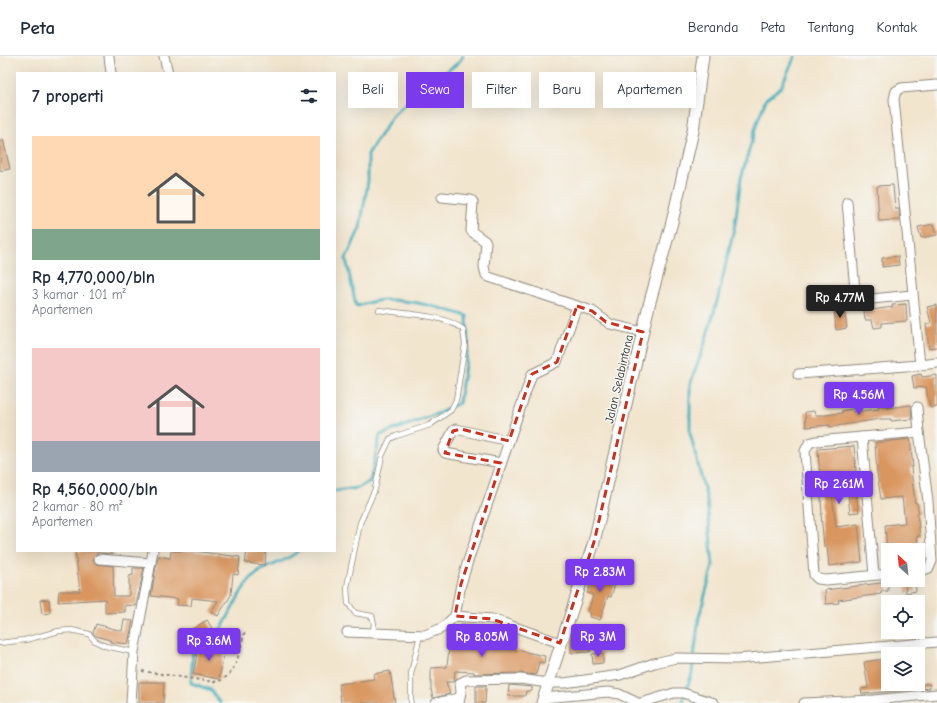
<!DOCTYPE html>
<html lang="id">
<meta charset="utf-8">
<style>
:root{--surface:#fff;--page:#f2f2f3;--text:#1f2937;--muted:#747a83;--line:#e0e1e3;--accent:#7c3aed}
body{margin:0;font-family:"Comic Neue",sans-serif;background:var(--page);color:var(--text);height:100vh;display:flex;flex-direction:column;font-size:15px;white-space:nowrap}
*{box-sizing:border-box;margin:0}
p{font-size:13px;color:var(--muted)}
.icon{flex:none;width:22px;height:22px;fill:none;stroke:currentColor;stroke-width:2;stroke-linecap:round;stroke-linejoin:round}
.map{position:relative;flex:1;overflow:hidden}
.drawer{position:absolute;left:16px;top:16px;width:320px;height:480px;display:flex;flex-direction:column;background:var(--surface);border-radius:0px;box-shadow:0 4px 16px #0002}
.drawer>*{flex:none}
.guide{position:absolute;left:348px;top:16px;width:380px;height:36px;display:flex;gap:8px}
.needle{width:26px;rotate:333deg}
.controls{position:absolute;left:881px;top:487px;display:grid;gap:8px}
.controls a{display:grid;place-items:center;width:44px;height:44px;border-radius:0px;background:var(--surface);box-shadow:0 4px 16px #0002;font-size:20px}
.price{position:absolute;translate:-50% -34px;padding:0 9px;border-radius:4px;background:var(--accent);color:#fff;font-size:13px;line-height:26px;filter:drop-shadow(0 1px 2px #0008)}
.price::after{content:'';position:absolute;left:50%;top:24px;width:12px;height:9px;margin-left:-6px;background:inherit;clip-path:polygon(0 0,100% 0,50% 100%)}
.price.on{background:#222;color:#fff}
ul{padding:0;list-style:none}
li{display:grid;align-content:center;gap:8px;height:212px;padding:0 16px}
li span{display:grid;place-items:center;height:124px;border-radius:0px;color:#555}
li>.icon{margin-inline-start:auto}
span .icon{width:72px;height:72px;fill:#fffc;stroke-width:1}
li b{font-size:17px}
h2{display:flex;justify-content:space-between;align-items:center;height:48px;padding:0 16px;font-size:17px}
.tag{padding:0 14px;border-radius:0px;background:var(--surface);box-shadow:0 4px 16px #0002;font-size:14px;line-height:36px}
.tag.on{background:var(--accent);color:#fff}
header{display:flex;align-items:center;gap:24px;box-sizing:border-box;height:56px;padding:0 20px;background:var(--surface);border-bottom:1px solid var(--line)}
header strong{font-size:19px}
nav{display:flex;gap:22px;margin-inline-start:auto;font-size:14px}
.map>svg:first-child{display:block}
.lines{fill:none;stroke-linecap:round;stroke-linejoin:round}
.stream{stroke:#3fadbc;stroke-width:3}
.building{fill:#d9965f}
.service-casing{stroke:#8e887c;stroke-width:6}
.minor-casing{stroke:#8e887c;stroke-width:11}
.tertiary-casing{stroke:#8e887c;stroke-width:13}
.path{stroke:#8e887c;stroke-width:2;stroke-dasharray:3 3;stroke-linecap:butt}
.service{stroke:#fff;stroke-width:4.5}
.minor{stroke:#fff;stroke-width:9}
.tertiary{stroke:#fff;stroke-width:11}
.marked{fill:none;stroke:#c8321e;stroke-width:3;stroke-dasharray:8 5;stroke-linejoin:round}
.labels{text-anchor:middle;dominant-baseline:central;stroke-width:3;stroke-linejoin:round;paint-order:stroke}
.street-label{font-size:12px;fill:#2b2b2b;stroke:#f6f6f2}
</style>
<header>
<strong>Peta</strong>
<nav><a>Beranda</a><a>Peta</a><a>Tentang</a><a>Kontak</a></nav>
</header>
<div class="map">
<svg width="937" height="647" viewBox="0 0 937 647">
<rect width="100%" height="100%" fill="#f6f6f2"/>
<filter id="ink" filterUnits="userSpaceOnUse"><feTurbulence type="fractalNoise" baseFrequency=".025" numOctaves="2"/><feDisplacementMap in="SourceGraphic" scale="8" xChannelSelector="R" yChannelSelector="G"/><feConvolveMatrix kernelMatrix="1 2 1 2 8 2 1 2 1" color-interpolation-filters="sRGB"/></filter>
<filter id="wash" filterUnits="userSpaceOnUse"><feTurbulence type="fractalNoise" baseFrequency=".012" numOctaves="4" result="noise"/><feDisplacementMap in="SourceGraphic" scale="16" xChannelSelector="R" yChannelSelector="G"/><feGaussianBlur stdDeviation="0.9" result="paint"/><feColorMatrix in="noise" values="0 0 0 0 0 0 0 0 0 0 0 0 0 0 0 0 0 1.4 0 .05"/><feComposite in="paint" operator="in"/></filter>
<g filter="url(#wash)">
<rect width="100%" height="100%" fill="#f2e5ce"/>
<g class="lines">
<g class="stream">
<path d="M335,435L358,432L370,425L380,379L439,357L459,347L468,291L467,260C438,251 414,244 384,244C375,244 365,248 356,250L346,203L360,172L368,125V98L393,59L421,33L458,7L463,0"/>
<path d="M220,647L211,634L191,627L193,593C200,585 216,579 221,573C231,558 241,530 255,519C268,508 286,507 298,495"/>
<path d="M682,647L692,617L699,561L713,510L707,444L690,377V328L704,290L718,242L735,168L741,122L757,67L766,43L781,31L795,0"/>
</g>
</g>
<g id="blocks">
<g class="building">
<path d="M3,83L10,113L0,115V84Z"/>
<path d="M893,129L895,153H899L900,164L879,165L877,130Z"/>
<path d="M934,168L937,179L921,182L918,171Z"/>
<path d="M898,200L899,209L882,211V202Z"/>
<path d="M906,248L907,265L882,267V271L874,272L872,264H865L864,255L893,251L892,249Z"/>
<path d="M937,249V291L929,292L926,268L931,267L927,251Z"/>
<path d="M844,252L847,272L836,274L834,253Z"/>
<path d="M921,318L922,321L937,319V351L930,352L926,331L914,332L912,320Z"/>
<path d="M887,349V352L911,349L912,363L891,365V363H880L830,371V369L806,371L805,356L814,355L815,359H826L842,357V355L852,353L853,356L879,353L878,350Z"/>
<path d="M910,383L913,411H911L912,422L915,447H917L919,458H917L920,480H917L919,494H887L885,469L905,467L902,441L881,443L877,417L875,387Z"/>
<path d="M854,390L856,415L852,416L859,456L850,457L847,429L831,431L836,471L858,468L862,506L829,510L827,491H824L821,458H822L818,393Z"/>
<path d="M75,495H113V498L97,497L93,503L96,508L113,510L114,540H129V520L133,519V512H144L136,550L125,549V556L105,557V543L58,546L59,535H80Z"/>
<path d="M171,495H194L240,501L238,519L233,518L231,539L218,560L211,556L218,545L192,542L191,550L177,549L178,543L151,540L158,500L170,502Z"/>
<path d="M247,495H266L265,509L245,507Z"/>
<path d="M595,515L617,522L611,541L608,540L600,564L590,561L591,557L588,556L593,539L587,537Z"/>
<path d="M905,524H915L916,535L906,537Z"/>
<path d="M888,526V535H881V538L838,544L839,547L826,548L825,534Z"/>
<path d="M49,543L50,557L42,558L40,544Z"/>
<path d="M124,564L133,565L128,588L110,586V584L96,580L93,577L96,568L122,575Z"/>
<path d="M207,564L213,574L194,585L188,576Z"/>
<path d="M461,569L507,575L506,584H511V593L545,600L544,607L539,606L536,619L520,617L474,618V616L455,615L454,626H446L450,638L433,642L431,633V612L447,611L450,583L464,584L460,574Z"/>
<path d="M572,577H590V596L571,597Z"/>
<path d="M199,588L225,593L219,623L193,618Z"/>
<path d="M603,597V607L593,608L592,598Z"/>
<path d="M884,603L888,628H929L930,632L862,638L861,633L868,632L864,606Z"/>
<path d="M390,615L395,647H341L339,628L374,623L373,618Z"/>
<path d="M139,626H164L163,647H139Z"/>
<path d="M509,629L532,631V635H526L525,640H508Z"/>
<path d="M476,630H486L485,647H476Z"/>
</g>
</g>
</g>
<g filter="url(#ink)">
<use href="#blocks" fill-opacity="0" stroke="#8e887c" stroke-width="1"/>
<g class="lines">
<g class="service-casing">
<g id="service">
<path d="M373,576L374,568L372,560L355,557L348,547L347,531L360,467L375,433L382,400L390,383L396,380L430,369L451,354L456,344L465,288L463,273C442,258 405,258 379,254"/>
<path d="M0,587L25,584L59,575L71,574L89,578L95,585L105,590L134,596"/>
<path d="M411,647V618L420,579"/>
</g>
</g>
<g class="minor-casing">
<g id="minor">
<path d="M109,0L111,17"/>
<path d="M164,0L168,17"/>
<path d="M937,29L901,32L896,35L894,43L920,309L937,307"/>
<path d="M442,141L471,144L473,146L471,175L486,186L484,211L486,219L489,221L592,255L610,268L643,276"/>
<path d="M847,146L856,245"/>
<path d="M821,248L912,239"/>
<path d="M798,318L920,309"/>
<path d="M917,351L919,376"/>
<path d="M862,381L874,519"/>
<path d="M501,407L445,397L443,394L453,375L456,373L509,385"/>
<path d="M99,503L151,507"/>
<path d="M888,518L826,524L818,523L814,519L805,395L809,387L816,385L919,376L928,445L932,505L929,512L918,516"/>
<path d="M455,560L461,528L469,502L532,318L557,306L577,250"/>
<path d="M347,576L425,579L442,572L455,560L492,563L560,587"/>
<path d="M544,642L608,636L619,638L638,647"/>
<path d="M131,647L134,596L153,495"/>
<path d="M436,647L459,642"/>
<path d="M459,647L461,636L460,627L466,624L520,623L548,627H564L620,619L654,607L676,602L737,603L937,586"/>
<path d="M641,647L674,637H683L714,647"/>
<path d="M804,647L873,644L937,638"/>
</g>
</g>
<g class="tertiary-casing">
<path id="tertiary" d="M542,647L594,486L649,249L672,166L693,75L703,0"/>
</g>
<path class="path" d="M142,615L213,626C237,624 239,594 245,575"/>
<use href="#service" class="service"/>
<use href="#minor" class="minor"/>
<use href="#tertiary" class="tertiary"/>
</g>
</g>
<path class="marked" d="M577,250L592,255L606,266L643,276L594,486L560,587L492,563L455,560L461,528L501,407L445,397L453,375L461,373L509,385L532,318L557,306Z"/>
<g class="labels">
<g class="street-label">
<text transform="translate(619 323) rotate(-77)">Jalan Selabintana</text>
</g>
</g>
</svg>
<div class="controls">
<a><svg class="needle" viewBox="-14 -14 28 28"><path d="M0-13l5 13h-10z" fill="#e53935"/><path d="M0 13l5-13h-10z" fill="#747a83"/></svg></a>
<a><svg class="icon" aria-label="locate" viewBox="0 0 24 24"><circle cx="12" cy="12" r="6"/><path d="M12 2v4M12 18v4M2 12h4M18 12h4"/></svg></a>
<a><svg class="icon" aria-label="layers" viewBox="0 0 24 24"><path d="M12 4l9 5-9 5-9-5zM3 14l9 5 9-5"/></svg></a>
</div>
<b class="price on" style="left:840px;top:263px">Rp 4.77M</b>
<b class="price" style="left:859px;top:360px">Rp 4.56M</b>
<b class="price" style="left:839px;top:449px">Rp 2.61M</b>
<b class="price" style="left:600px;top:537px">Rp 2.83M</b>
<b class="price" style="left:482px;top:602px">Rp 8.05M</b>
<b class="price" style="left:598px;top:602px">Rp 3M</b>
<b class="price" style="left:209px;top:606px">Rp 3.6M</b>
<div class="guide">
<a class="tag">Beli</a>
<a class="tag on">Sewa</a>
<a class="tag">Filter</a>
<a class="tag">Baru</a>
<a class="tag">Apartemen</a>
</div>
<section class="drawer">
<h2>7 properti<svg class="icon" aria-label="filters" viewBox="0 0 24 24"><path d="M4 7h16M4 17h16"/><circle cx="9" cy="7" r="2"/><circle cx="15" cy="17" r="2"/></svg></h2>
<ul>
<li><span style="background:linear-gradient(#ffd9b3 75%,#7fa58c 0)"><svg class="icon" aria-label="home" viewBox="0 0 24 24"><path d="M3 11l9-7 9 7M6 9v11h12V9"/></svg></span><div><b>Rp 4,770,000/bln</b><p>3 kamar · 101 m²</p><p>Apartemen</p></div></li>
<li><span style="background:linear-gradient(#f6c9c9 75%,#9aa5b1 0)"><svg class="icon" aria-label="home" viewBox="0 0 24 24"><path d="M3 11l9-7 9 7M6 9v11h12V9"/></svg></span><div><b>Rp 4,560,000/bln</b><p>2 kamar · 80 m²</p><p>Apartemen</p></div></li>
</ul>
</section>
</div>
